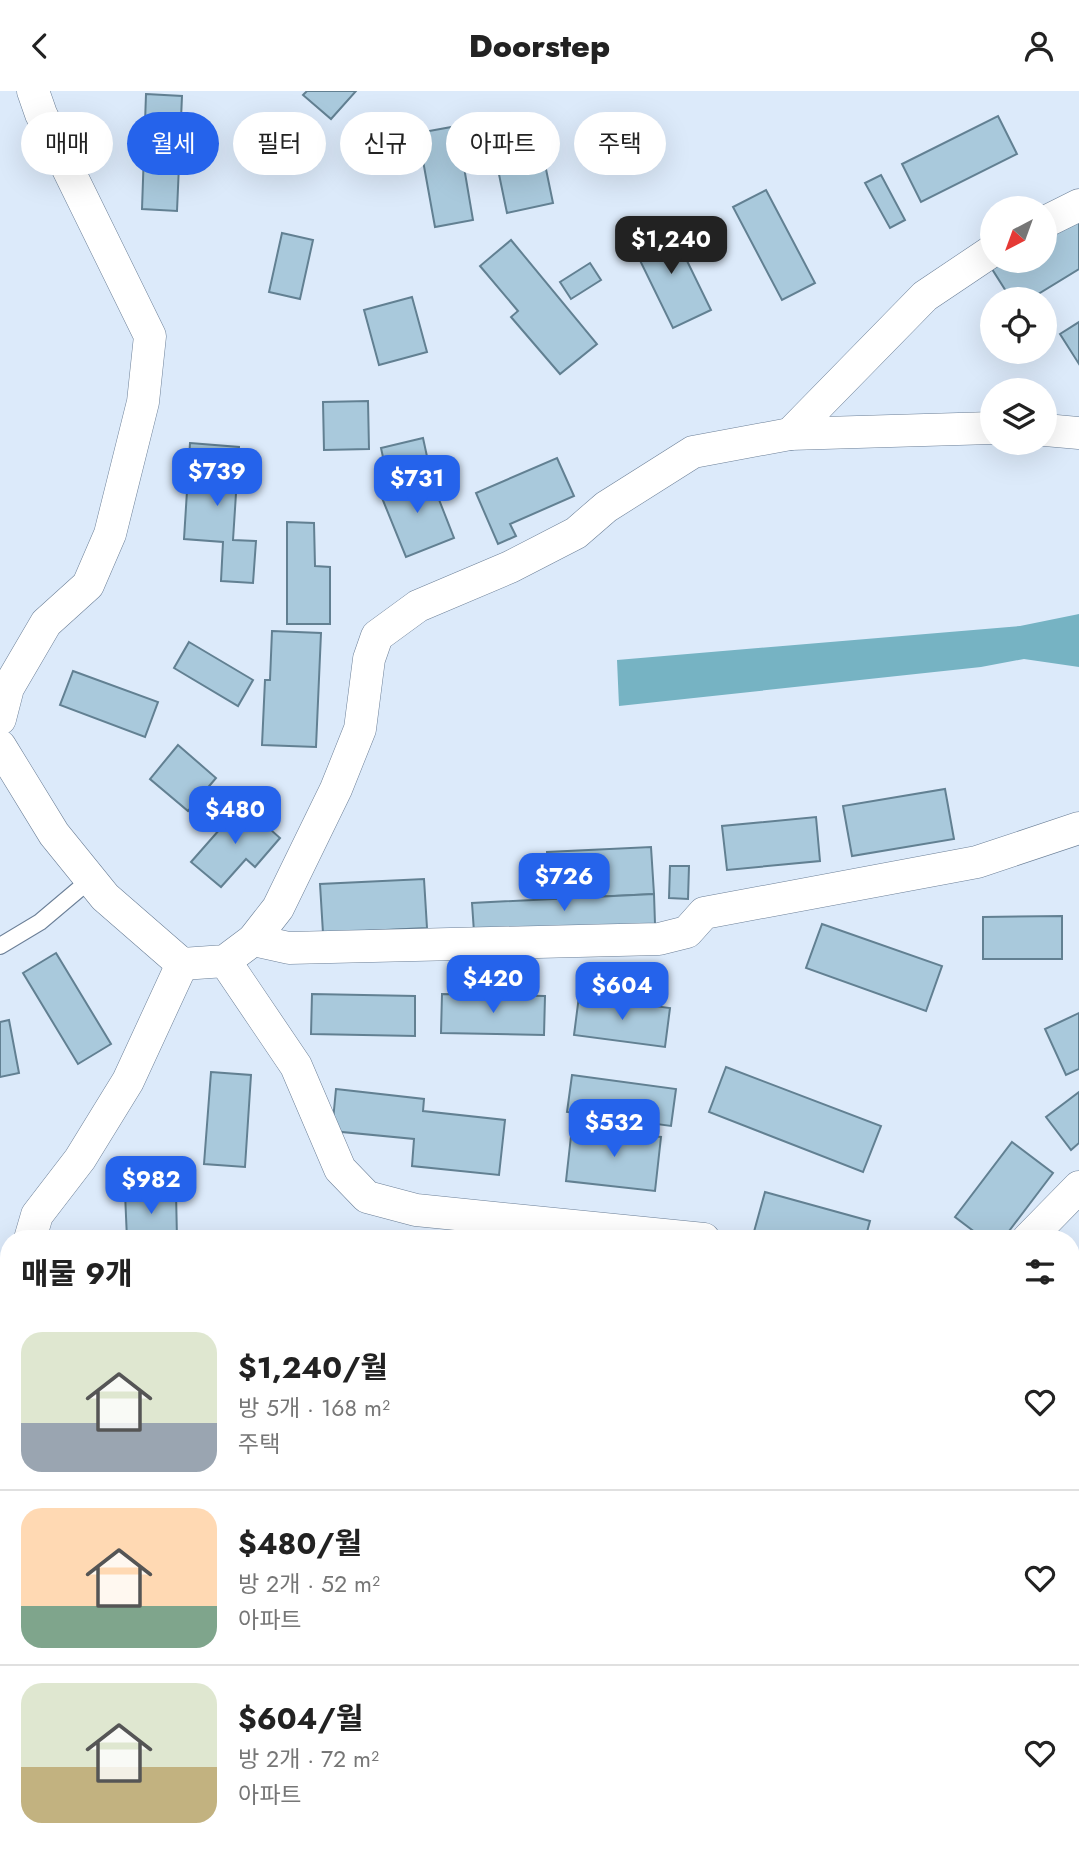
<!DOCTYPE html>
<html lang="ko">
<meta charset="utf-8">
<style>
:root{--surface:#fff;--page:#f6f6f6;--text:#222;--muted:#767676;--line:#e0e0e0;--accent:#2563eb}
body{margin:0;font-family:Jost,"Noto Sans KR",sans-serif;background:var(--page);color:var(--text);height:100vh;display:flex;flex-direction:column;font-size:26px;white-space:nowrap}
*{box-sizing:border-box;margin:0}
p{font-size:23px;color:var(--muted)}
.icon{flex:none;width:38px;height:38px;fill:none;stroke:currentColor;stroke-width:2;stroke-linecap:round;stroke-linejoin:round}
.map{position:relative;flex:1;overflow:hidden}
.details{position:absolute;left:0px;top:1139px;width:1080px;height:625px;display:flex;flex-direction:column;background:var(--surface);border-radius:28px 28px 0 0;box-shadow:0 7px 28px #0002}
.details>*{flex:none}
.guide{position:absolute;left:21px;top:21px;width:700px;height:63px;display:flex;gap:14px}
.needle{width:46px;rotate:221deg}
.controls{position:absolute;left:980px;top:105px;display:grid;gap:14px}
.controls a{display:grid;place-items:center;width:77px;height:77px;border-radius:50%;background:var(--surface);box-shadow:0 7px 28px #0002;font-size:35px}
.price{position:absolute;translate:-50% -60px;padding:0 16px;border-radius:14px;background:var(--accent);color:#fff;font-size:23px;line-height:46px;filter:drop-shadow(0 2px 4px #0008)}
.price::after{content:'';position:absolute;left:50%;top:42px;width:21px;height:16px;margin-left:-10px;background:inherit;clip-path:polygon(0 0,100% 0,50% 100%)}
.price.on{background:#222;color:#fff}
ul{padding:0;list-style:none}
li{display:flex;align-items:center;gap:21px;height:175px;padding:0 21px}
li+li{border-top:2px solid var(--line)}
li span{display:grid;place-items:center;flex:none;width:196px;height:140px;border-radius:21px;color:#555}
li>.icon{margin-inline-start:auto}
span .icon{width:84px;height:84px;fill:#fffc;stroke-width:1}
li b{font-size:30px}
h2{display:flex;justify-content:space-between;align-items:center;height:84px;padding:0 21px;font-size:30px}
.tag{padding:0 24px;border-radius:32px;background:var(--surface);box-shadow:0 7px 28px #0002;font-size:24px;line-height:63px}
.tag.on{background:var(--accent);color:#fff}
header{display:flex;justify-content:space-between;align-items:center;height:91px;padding:0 21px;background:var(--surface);font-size:32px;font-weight:800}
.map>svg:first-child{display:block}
.water{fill:#76b3c3}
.building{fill:#a9c9dc;stroke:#628092;stroke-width:2}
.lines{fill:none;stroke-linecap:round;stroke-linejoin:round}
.lane-casing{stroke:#6b7f97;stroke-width:18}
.street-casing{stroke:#6b7f97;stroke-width:33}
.lane{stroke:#fff;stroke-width:16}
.street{stroke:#fff;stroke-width:32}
</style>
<header><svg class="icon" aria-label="back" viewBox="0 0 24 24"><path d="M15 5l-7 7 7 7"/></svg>Doorstep<svg class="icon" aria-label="person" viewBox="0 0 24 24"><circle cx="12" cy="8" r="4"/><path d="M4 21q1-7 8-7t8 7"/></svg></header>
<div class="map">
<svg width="1079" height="1763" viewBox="0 0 1079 1763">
<rect width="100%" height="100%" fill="#dceafa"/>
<path class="water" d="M1079,523V576L1024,568L981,576L619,615L617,569L1020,535Z"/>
<g class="building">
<path d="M307,0H356L331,28L303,4Z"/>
<path d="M146,3L182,5L177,120L142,118Z"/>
<path d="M535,25L553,112L507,122L489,35Z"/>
<path d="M998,25L1017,63L921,111L902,73Z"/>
<path d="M457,35L473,129L435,136L418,42Z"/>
<path d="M881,84L905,129L890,137L865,92Z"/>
<path d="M766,99L815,192L782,209L733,116Z"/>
<path d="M1079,125V178L1030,208H1011L992,178L1006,170H1045V146Z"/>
<path d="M669,133L711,219L673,237L631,151Z"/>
<path d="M282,142L313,149L300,208L269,201Z"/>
<path d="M511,149L597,253L560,283L511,226L518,220L480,175Z"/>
<path d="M590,172L601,189L571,208L560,191Z"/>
<path d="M412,206L427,261L379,274L364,219Z"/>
<path d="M1079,231V273L1060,243Z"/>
<path d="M368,310L369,358L324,359L323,311Z"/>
<path d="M423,347L428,370L386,380L381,357Z"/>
<path d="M190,352L239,356L233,449L256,450L253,492L221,490L223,451L184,448Z"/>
<path d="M557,367L574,405L510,433L516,445L498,453L476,402Z"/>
<path d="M429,383L454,447L406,466L380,402Z"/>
<path d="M287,431L314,432L315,475L330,476V533H287Z"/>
<path d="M272,540L321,542L316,656L262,654L265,589H270Z"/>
<path d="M189,551L253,589L238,615L174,577Z"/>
<path d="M73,580L158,611L145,646L60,614Z"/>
<path d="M178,654L216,687L188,720L150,688Z"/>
<path d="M945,698L954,748L852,765L843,715Z"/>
<path d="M242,713L280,747L255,776L246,768L221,796L191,771Z"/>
<path d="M816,726L820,770L727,779L722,735Z"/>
<path d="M651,756L654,803L549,808L547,761Z"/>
<path d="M670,775H689L688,808L669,807Z"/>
<path d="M424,788L427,837L323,842L320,793Z"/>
<path d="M654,803L655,833L474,841L472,812Z"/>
<path d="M1062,825V868H983V826Z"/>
<path d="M822,833L942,875L926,920L806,877Z"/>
<path d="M56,862L111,953L78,973L23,882Z"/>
<path d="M312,903L415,905V945L311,943Z"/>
<path d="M442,903L545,905L544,944L441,942Z"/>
<path d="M579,905L670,917L665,956L574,944Z"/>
<path d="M1079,922V978L1066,984L1045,938Z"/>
<path d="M9,929L19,982L0,986V931Z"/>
<path d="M726,976L881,1035L863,1081L709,1021Z"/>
<path d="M211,981L251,984L245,1076L204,1073Z"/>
<path d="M572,984L676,998L671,1035L567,1021Z"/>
<path d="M336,998L424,1008L423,1020L505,1029L499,1084L412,1075L414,1048L332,1040Z"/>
<path d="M1079,1001V1052L1071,1059L1046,1026Z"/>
<path d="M572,1036L661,1046L655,1100L566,1090Z"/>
<path d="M1012,1051L1053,1082L1003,1148H984L955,1126Z"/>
<path d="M176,1101L177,1148H127L125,1102Z"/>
<path d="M765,1101L870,1130L865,1148H752Z"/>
<path d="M1071,1226L1079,1229V1278L1071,1275Z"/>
<path d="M1074,1328L1079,1331V1407L1071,1403V1335Z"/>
<path d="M228,1755H281L283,1763H230Z"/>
<path d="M329,1755H390L398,1763H321Z"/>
<path d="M616,1755H677L672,1763H629Z"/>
<path d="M762,1755H828L823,1763H776Z"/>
<path d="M856,1755H921L931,1763H850Z"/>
</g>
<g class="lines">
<g class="lane-casing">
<path id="lane" d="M0,855L40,831L91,788"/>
</g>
<g class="street-casing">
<g id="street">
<path d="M1045,131L1079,114"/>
<path d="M1045,339L1079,342"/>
<path d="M790,343L925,205L992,160"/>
<path d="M0,628L8,597L46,532L88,494L110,443L143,311L150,245L41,23L33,0"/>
<path d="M0,655L54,743L105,806L182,873L225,870L253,849L278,817L336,698L360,638L369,568L377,545L418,515L510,476L576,442L606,416L693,361L790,343L992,337"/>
<path d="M253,849L289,857L659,848L687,841L704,822L977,771L1079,737"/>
<path d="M225,870L296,975L340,1078L367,1106L416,1119L704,1148"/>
<path d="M30,1148L37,1124L80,1068L128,990L182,873"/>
<path d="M1028,1148L1079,1096"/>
<path d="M122,1755L123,1763"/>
<path d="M549,1755L550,1763"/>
<path d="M1040,1763L1050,1758L1079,1755"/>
</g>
</g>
<use href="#lane" class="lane"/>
<use href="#street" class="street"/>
</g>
</svg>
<div class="controls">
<a><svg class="needle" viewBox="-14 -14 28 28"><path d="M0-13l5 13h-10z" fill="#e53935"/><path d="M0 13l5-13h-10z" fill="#767676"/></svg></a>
<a><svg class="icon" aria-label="locate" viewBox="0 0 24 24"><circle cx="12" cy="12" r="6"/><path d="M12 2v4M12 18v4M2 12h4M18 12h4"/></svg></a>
<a><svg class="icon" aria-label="layers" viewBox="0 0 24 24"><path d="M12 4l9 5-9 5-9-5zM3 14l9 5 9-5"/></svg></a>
</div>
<b class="price on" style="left:671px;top:185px">$1,240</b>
<b class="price" style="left:217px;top:417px">$739</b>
<b class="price" style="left:417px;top:424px">$731</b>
<b class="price" style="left:235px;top:755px">$480</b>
<b class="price" style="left:564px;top:822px">$726</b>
<b class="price" style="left:493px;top:924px">$420</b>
<b class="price" style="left:622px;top:931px">$604</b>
<b class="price" style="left:614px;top:1068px">$532</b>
<b class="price" style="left:151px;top:1125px">$982</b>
<div class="guide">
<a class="tag">매매</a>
<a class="tag on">월세</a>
<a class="tag">필터</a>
<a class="tag">신규</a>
<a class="tag">아파트</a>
<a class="tag">주택</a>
</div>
<section class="details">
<h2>매물 9개<svg class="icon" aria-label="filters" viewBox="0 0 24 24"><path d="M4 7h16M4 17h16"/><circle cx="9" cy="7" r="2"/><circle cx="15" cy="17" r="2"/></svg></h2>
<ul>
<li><span style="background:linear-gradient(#dfe7d0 65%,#9aa5b1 0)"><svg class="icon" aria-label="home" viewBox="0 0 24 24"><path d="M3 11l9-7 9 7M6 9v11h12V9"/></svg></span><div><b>$1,240/월</b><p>방 5개 · 168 m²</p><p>주택</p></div><svg class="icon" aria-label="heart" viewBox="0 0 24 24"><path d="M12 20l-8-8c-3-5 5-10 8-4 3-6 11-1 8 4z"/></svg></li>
<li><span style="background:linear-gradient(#ffd9b3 70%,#7fa58c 0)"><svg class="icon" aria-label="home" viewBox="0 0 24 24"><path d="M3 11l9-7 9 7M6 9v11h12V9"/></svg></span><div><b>$480/월</b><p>방 2개 · 52 m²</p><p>아파트</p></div><svg class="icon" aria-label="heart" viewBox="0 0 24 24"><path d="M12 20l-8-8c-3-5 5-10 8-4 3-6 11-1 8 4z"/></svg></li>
<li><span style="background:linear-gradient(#dfe7d0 60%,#c2b280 0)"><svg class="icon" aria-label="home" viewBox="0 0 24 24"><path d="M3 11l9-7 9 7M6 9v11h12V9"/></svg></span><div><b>$604/월</b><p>방 2개 · 72 m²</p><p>아파트</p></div><svg class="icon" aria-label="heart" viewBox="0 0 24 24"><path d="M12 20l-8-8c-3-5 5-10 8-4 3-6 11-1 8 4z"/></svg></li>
</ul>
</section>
</div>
